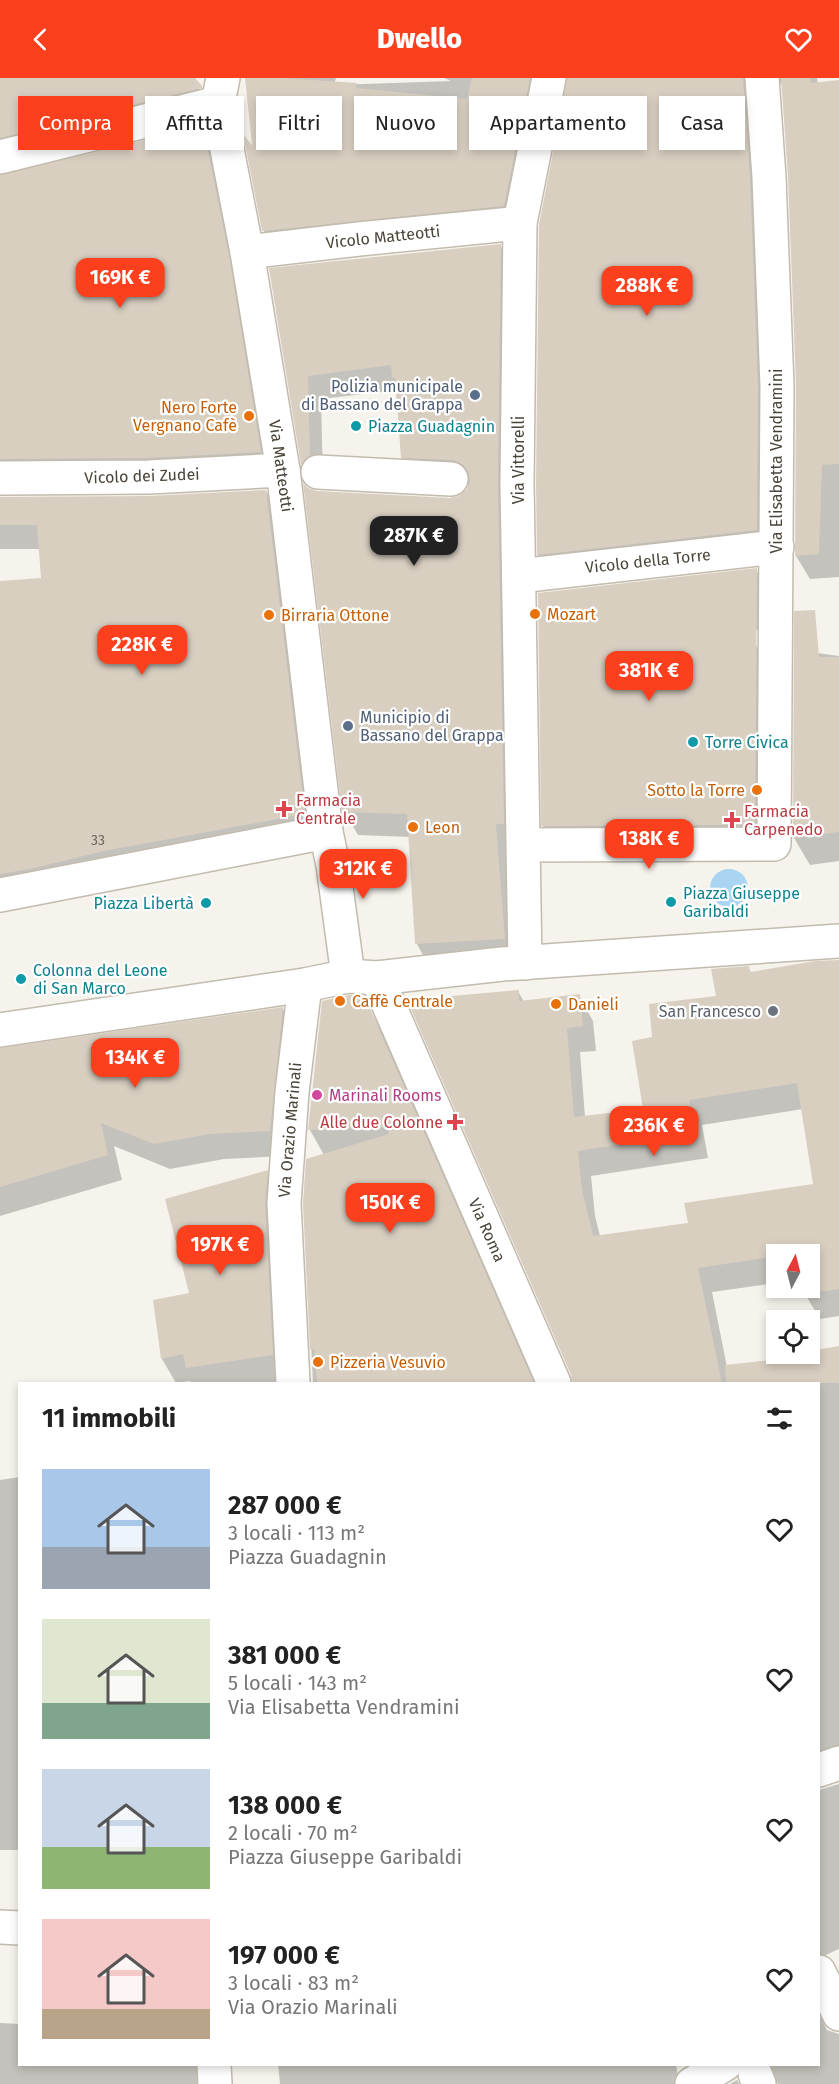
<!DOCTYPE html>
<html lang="it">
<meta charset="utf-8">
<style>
:root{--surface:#fff;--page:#f6f6f6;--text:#222;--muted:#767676;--accent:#fc3f1d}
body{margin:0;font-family:"Fira Sans",sans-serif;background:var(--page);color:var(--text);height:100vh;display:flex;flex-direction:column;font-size:22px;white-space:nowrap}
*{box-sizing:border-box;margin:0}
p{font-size:20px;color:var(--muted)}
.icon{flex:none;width:33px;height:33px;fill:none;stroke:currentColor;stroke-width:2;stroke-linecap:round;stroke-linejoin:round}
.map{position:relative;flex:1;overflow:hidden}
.details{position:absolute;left:18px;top:1304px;width:802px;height:684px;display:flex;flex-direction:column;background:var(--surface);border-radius:0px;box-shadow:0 3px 9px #0003}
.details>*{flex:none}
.top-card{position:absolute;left:18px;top:18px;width:804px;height:54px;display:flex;gap:12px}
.needle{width:39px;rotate:7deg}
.fabs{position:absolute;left:766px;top:1166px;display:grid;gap:12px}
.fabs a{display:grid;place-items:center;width:54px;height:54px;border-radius:0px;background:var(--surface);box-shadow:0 3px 9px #0003;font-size:30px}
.price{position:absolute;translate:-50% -51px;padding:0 14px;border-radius:12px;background:var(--accent);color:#fff;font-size:20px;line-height:39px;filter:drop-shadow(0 2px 3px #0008)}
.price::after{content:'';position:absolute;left:50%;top:36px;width:18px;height:14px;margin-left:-9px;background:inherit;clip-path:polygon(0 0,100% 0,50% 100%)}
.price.selected{background:#222;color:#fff}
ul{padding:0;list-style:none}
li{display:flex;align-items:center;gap:18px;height:150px;padding:0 24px}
li span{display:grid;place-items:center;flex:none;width:168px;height:120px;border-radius:0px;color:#555}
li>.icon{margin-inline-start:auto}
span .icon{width:72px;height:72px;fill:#fffc;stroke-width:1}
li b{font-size:26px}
h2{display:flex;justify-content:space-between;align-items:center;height:72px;padding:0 24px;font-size:26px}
.pill{padding:0 21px;border-radius:0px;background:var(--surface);box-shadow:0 3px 9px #0003;font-size:21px;line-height:54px}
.pill.selected{background:var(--accent);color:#fff}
header{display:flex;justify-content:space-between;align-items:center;height:78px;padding:0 24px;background:var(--accent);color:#fff;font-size:27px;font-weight:800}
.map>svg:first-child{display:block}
.water{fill:#a9d4f2}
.shadow{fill:#0003;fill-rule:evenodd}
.building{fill:#d8cfc1;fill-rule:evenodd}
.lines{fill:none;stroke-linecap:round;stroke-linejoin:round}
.minor-casing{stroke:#c2bbae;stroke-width:36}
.minor{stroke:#fff;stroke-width:33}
.service-dot{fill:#5c6f8a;stroke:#fff;stroke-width:2}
.food-dot{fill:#e8710a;stroke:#fff;stroke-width:2}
.culture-dot{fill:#0f9aa8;stroke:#fff;stroke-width:2}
.health-dot{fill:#e0444e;stroke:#fff;stroke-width:2}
.worship-dot{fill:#6b7280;stroke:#fff;stroke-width:2}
.hotel-dot{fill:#d1479c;stroke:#fff;stroke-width:2}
.labels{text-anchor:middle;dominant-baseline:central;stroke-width:4.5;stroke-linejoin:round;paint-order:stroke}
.number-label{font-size:14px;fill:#6e675b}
.street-label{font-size:16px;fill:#4b4439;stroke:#fff}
.service-label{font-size:16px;fill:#4e5e75;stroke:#fff;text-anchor:end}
.food-label{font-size:16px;fill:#c56008;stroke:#fff;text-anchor:start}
.culture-label{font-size:16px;fill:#0d838f;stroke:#fff;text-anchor:start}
.health-label{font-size:16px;fill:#be3a42;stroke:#fff;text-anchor:start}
.worship-label{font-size:16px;fill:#5b616d;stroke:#fff;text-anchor:end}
.hotel-label{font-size:16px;fill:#b23c85;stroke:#fff;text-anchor:start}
</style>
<header><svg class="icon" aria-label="back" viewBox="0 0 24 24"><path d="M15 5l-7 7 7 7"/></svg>Dwello<svg class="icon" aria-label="heart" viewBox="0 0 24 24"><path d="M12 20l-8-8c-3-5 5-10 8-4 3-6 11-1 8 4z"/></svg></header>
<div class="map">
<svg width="839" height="2006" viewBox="0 0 839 2006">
<rect width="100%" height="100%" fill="#f6f3ec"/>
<circle class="water" cx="729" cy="810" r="19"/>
<g class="shadow">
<path d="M0,0H192L214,34L0,91Z"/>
<path d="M246,0L285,2V0H336L334,7L451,3L444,0H817L818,6L839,4V499L810,501L796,478L797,308L789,98L783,6L775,4L770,475L552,500L538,477L566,4L556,5L517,151L277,176L264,153L272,93Z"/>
<path d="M203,50L217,74L274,398L0,412V99Z"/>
<path d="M500,167L514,191L517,885L430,890L417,866L410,759L358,757L344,733L317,414L450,421L460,419L468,413L470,407L416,403L402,379L397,312L321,321L323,401L316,409L303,386L270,192Z"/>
<path d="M266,413L280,438L318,760L0,823V505L43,501L40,471H0V420L149,419Z"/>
<path d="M756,492L769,513V551L682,555V558L756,567L768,589L767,769L556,770L543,748L539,516Z"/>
<path d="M796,572L839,578V783L810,787L794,760Z"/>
<path d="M839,883V1238L820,1241L805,1216L804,1209H810V1176H777V1205L712,1214L727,1289L781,1282V1279L839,1269V1695L819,1705V1305H574L573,1297L409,923L518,913L524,924L579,918L593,943L596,973L580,974L585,1039L645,1032L654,960L717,919L748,890L752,895ZM803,1031L815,1107L689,1146L600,1158L595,1138L591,1098L708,1080L702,1047Z"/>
<path d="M365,927H367L381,952L536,1305H313L304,1125L324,1077L310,1052Z"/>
<path d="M283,931L297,956L284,1078L224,1081L170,1091L114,1068L122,1102L0,1138V972Z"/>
<path d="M267,1094L281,1118L286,1305H190V1303L176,1305L162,1281L191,1216Z"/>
<path d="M20,1399V1772H0V1402Z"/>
<path d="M839,1706V1871L819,1880V1712Z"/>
<path d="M819,1936L827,1952L839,1956V2006H779L771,2003L762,1986H819Z"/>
<path d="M0,1945L20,1946V1986H204L205,2006H0Z"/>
<path d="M278,1986H676L679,2006H280Z"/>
<path d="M737,2002L739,2006H730Z"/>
</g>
<g class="building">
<path d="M0,0H195L202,8V10L0,60Z"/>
<path d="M245,0H284L357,5L356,10L467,21L472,0H530L504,128L262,153L243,56L252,67Z"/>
<path d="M567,0H743L750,100L758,308L757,452L537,477L536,405L539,147Z"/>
<path d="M781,0H810L811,5L839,2V386L822,387L819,476L795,478L796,307L788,98Z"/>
<path d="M203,48L229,177L261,374L148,380L0,381V97Z"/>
<path d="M501,166L498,405L504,746H496L505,861L415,866L407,736L342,734L303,405L308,410L317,413L450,420L459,418L466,412L470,403L468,393L462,386L453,382L401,380L395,300H392L391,287L308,298L310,377L301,387L269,190Z"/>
<path d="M266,412L305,736L104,773L30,791L0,796V503L41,500L37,447H0V419L149,418Z"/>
<path d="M757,490L755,747L541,748L538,515Z"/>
<path d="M815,532L819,579H839V754L793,760L794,533Z"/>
<path d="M839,882V1211L804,1216L803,1209H810V1176H777V1178L698,1190L722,1305H572L571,1297L407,922L519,912V923L580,916L583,948L567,950L574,1039L643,1031L632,963L652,959L649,926L716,918L711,891L749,888L750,894L815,883ZM797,1005L813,1106L684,1125L688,1145L593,1158L582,1112L578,1073L695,1055L689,1022Z"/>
<path d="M349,917L361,918L365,926H368L534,1305H317L314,1271L310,1272L303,1125L306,1081L389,1056L388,1049L308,1052L322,923Z"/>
<path d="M283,929L270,1053L210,1056L154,1066L101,1045L108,1077L0,1109V970Z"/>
<path d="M268,1092L265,1126L273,1277L186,1290L183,1276L161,1281L153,1222L189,1215L165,1121Z"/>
<path d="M839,1268V1305H726L725,1287L780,1281L779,1278L810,1275V1273Z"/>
</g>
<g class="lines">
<g class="minor-casing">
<g id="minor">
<path d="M223,0L218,25L247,174L283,392L326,754L333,787L348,898"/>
<path d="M0,79L218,25"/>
<path d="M247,174L359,161L520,145"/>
<path d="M318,394L451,401"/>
<path d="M0,400L149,399L283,392"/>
<path d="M519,498L777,469"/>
<path d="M524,767L774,766L777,308L769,99L762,0"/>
<path d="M0,817L326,754"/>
<path d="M525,885L517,405L520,145L549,0"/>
<path d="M377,900L554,1305"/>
<path d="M0,952L305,907L348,898L377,900L502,886L839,863"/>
<path d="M293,1305L284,1125L292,1014L305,907"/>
<path d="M819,1692L839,1685"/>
<path d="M0,1849L20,1850"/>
<path d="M819,1894L839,1936"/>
<path d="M214,1986L215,2006"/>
<path d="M755,1996L759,2006"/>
<path d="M692,2006L725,1986"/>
</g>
</g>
<use href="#minor" class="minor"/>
</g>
<g class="service-dot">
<circle cx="475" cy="317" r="6"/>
<circle cx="348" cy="648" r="6"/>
</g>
<g class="food-dot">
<circle cx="249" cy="338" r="6"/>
<circle cx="535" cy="536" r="6"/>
<circle cx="269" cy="537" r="6"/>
<circle cx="757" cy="712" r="6"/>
<circle cx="413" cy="749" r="6"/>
<circle cx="340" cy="923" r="6"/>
<circle cx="556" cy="926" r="6"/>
<circle cx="318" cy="1284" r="6"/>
</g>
<g class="culture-dot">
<circle cx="356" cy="348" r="6"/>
<circle cx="693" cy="664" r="6"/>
<circle cx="671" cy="824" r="6"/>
<circle cx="206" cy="825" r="6"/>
<circle cx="21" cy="901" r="6"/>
</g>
<g class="health-dot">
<path d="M281 722h6v6h6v6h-6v6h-6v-6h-6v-6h6z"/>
<path d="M729 733h6v6h6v6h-6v6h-6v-6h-6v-6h6z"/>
<path d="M452 1035h6v6h6v6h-6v6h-6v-6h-6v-6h6z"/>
</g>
<circle class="worship-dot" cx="773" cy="933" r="6"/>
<circle class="hotel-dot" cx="317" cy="1017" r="6"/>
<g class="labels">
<g class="number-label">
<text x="98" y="762">33</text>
</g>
<g class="street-label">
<text transform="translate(383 159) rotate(-6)">Vicolo Matteotti</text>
<text transform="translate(518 382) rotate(-90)">Via Vittorelli</text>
<text transform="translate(776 383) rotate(-90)">Via Elisabetta Vendramini</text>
<text transform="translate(281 388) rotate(82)">Via Matteotti</text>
<text transform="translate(142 398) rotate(-2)">Vicolo dei Zudei</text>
<text transform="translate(648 483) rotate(-6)">Vicolo della Torre</text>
<text transform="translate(290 1052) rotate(-85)">Via Orazio Marinali</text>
<text transform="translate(487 1152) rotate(66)">Via Roma</text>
</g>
<g class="service-label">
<text x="463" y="308">Polizia municipale<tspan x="463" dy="18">di Bassano del Grappa</tspan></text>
<text x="360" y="639" text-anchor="start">Municipio di<tspan x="360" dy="18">Bassano del Grappa</tspan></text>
</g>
<g class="food-label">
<text x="237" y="329" text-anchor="end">Nero Forte<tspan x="237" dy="18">Vergnano Cafè</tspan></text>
<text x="547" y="536">Mozart</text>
<text x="281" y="537">Birraria Ottone</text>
<text x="745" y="712" text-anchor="end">Sotto la Torre</text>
<text x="425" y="749">Leon</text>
<text x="352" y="923">Caffè Centrale</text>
<text x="568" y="926">Danieli</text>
<text x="330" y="1284">Pizzeria Vesuvio</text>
</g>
<g class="culture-label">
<text x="368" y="348">Piazza Guadagnin</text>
<text x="705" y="664">Torre Civica</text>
<text x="683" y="815">Piazza Giuseppe<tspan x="683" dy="18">Garibaldi</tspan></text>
<text x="194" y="825" text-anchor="end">Piazza Libertà</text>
<text x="33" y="892">Colonna del Leone<tspan x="33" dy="18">di San Marco</tspan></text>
</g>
<g class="health-label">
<text x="296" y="722">Farmacia<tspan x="296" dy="18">Centrale</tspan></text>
<text x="744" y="733">Farmacia<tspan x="744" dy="18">Carpenedo</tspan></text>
<text x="443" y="1044" text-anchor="end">Alle due Colonne</text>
</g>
<g class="worship-label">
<text x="761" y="933">San Francesco</text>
</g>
<g class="hotel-label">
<text x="329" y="1017">Marinali Rooms</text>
</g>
</g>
</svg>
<div class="fabs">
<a><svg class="needle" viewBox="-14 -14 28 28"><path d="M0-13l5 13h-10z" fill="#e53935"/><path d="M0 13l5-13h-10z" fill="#767676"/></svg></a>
<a><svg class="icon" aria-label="locate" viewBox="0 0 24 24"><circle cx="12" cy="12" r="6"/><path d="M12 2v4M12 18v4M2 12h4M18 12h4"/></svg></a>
</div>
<b class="price" style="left:120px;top:231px">169K €</b>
<b class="price" style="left:647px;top:239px">288K €</b>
<b class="price selected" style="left:414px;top:489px">287K €</b>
<b class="price" style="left:142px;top:598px">228K €</b>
<b class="price" style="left:649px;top:624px">381K €</b>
<b class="price" style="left:649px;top:792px">138K €</b>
<b class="price" style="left:363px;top:822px">312K €</b>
<b class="price" style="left:135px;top:1011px">134K €</b>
<b class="price" style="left:654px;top:1079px">236K €</b>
<b class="price" style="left:390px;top:1156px">150K €</b>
<b class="price" style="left:220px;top:1198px">197K €</b>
<div class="top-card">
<a class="pill selected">Compra</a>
<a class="pill">Affitta</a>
<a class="pill">Filtri</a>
<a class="pill">Nuovo</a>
<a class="pill">Appartamento</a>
<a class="pill">Casa</a>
</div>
<section class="details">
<h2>11 immobili<svg class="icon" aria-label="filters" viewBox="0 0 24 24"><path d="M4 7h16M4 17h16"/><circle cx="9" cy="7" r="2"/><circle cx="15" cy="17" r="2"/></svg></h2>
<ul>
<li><span style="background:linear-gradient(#a9c7e8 65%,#9aa5b1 0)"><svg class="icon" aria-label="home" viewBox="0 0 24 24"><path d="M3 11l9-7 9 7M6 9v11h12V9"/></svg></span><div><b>287 000 €</b><p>3 locali · 113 m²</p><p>Piazza Guadagnin</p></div><svg class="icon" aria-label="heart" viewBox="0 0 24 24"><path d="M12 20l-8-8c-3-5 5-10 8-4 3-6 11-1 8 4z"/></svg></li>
<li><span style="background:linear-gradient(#dfe7d0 70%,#7fa58c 0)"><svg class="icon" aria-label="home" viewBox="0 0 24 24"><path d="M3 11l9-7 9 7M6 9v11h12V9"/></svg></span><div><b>381 000 €</b><p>5 locali · 143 m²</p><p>Via Elisabetta Vendramini</p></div><svg class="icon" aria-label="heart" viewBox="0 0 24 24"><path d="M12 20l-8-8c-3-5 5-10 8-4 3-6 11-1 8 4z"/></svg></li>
<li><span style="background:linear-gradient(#c9d6e8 65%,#8fb573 0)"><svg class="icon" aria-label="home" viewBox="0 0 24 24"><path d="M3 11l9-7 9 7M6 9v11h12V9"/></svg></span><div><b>138 000 €</b><p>2 locali · 70 m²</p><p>Piazza Giuseppe Garibaldi</p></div><svg class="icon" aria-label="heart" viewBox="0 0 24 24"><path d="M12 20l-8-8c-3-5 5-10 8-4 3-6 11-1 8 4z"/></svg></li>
<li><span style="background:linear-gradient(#f6c9c9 75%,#b9a48a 0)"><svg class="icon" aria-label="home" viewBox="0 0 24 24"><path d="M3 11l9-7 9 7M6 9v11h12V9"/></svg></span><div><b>197 000 €</b><p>3 locali · 83 m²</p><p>Via Orazio Marinali</p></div><svg class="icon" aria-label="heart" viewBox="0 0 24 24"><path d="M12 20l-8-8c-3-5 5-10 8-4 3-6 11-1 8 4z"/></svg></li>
</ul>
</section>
</div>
